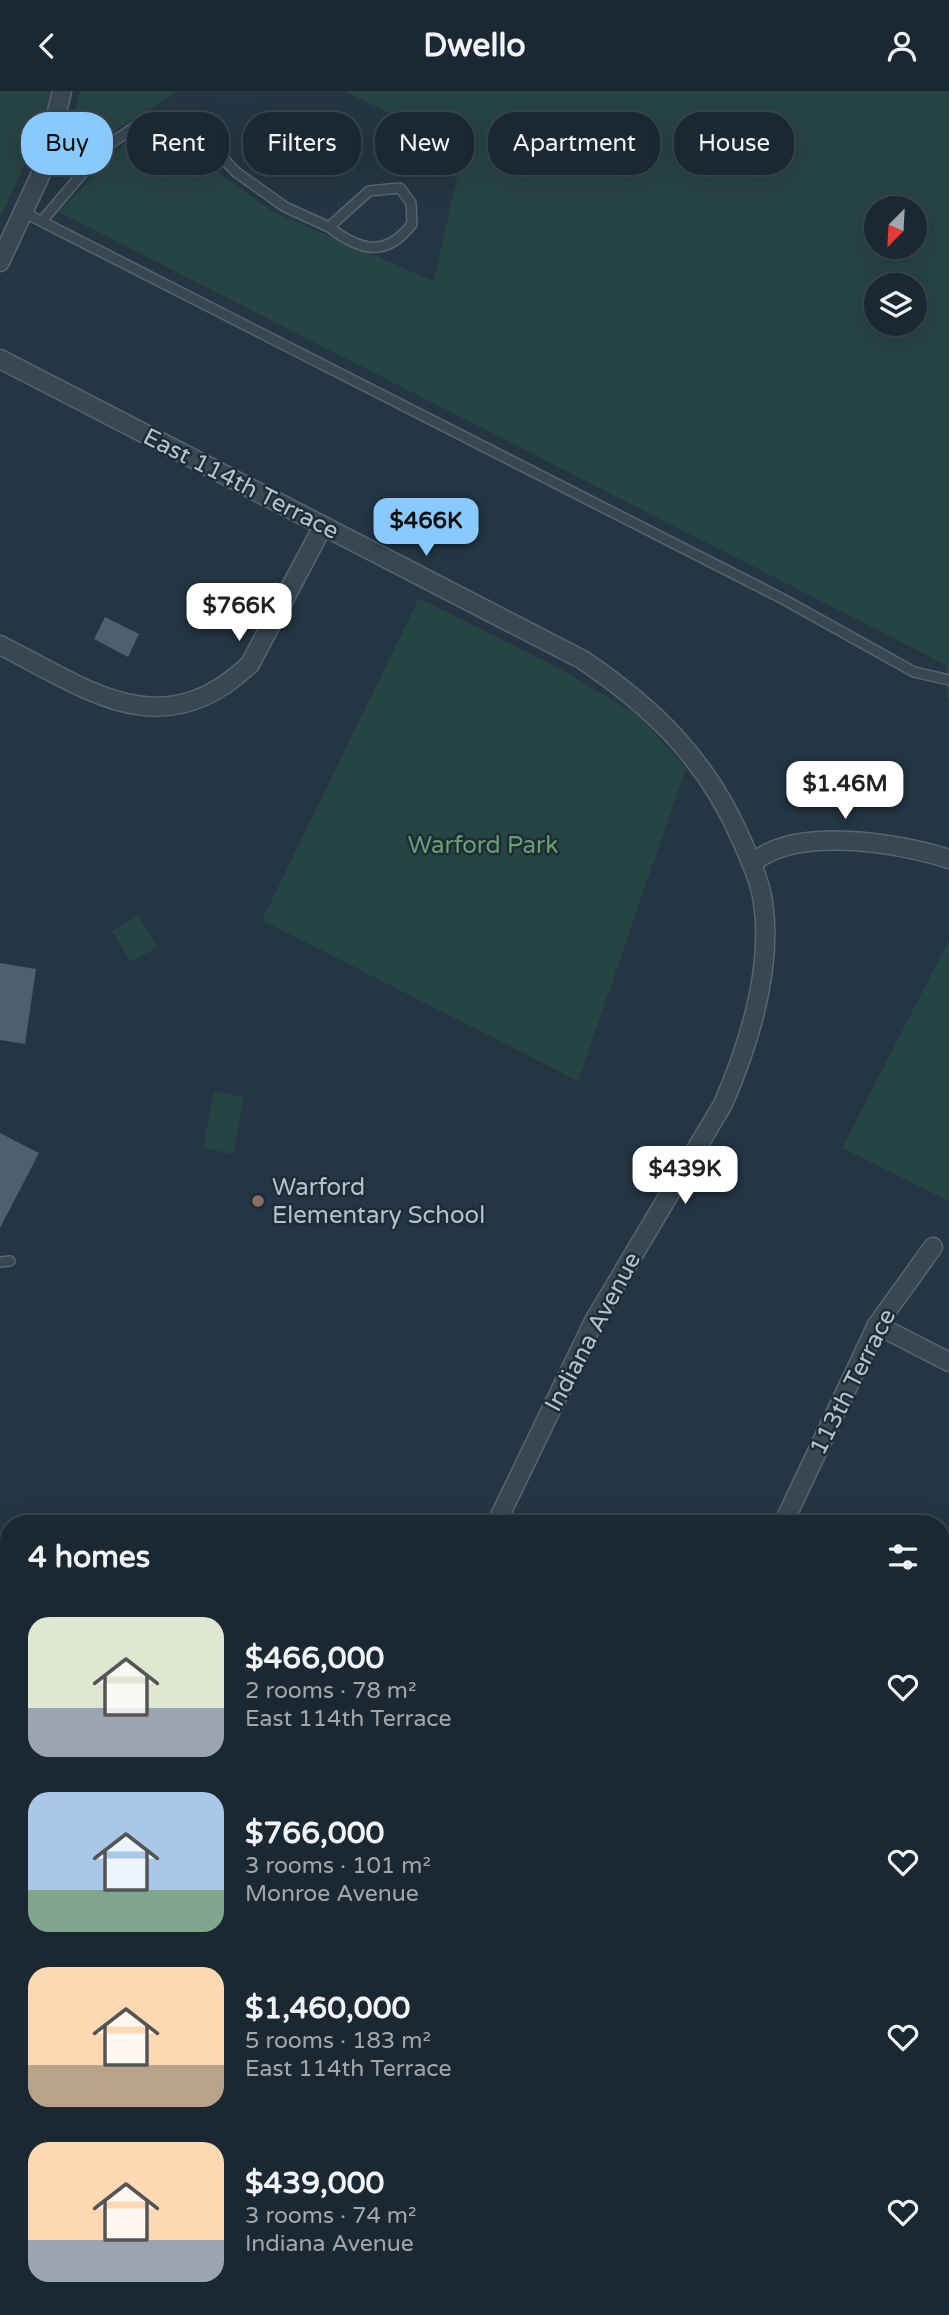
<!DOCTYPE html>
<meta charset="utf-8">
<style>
:root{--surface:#1b2832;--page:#28343e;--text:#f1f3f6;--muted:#a0a6ac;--line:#39444d;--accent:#88c9ff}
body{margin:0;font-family:"Varela Round",sans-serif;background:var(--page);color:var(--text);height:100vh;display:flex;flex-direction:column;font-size:26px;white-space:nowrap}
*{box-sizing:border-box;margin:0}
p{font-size:23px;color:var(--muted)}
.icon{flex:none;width:38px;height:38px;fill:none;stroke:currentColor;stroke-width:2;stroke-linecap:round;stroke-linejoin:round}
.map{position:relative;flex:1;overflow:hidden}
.sheet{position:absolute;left:0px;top:1424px;width:950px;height:800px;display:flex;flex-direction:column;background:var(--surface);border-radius:28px 28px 0 0;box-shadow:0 7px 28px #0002,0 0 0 2px var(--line)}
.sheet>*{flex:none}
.top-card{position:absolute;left:21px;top:21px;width:908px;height:63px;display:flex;gap:14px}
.needle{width:46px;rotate:204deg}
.tools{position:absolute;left:864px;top:105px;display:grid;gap:14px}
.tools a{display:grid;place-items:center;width:63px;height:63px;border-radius:50%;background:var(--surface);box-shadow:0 7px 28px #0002,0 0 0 2px var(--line);font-size:35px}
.price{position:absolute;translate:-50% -60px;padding:0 16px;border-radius:14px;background:#fff;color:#222;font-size:23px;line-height:46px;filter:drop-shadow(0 2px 4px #0008)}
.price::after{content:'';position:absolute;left:50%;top:42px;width:21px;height:16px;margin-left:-10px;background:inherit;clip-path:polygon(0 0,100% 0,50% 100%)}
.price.on{background:var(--accent);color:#111}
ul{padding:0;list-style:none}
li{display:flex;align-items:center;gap:21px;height:175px;padding:0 28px}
li span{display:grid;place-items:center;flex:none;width:196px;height:140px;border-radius:21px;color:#555}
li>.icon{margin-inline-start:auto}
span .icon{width:84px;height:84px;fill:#fffc;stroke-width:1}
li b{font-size:30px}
h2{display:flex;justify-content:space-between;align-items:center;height:84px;padding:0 28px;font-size:30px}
.pill{padding:0 24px;border-radius:28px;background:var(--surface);box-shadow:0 7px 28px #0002,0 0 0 2px var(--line);font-size:24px;line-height:63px}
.pill.on{background:var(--accent);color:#111}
header{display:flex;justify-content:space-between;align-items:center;height:91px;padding:0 28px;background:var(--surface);font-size:32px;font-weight:700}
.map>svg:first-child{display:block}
.green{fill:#264442;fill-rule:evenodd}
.building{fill:#4c606e}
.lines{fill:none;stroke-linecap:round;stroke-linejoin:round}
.service-casing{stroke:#566570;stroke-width:12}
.minor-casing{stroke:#566570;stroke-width:21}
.service{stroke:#384752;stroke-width:9}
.minor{stroke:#384752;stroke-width:18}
.education-dot{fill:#8d6e63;stroke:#1d2c38;stroke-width:2.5}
.labels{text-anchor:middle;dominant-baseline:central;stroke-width:5;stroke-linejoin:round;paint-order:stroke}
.street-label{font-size:24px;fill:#b5c2cd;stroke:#1d2c38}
.park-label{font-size:24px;fill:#6a9f6e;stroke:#1d2c38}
.poi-label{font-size:24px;fill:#b5c2cd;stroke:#1d2c38;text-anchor:start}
</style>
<header><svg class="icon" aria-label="back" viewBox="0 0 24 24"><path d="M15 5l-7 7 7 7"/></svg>Dwello<svg class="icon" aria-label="person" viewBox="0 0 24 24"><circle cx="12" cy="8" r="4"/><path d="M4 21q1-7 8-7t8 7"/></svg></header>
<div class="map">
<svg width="949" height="2224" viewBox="0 0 949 2224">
<rect width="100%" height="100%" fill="#243643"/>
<g class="green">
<path d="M0,0H54L46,31L37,27L28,67L0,126Z"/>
<path d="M80,0H179L81,61L68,52Z"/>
<path d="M344,0H949V608L946,606V574L59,121L128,48L169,44L271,120L434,190L463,59ZM877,117H915V156H877ZM877,194H915V233H877Z"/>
<path d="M419,507L559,577L640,626L686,677L578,990L262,829Z"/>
<path d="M138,824L157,856L131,871L112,840Z"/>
<path d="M949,849V1110L842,1057Z"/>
<path d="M214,1000L244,1006L233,1063L203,1057Z"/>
</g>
<g class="building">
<path d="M105,526L139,543L128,566L94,548Z"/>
<path d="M0,872L36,878L25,953L0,949Z"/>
<path d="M0,1042L39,1062L0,1137Z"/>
</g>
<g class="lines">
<g class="service-casing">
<g id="service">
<path d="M25,122L783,508L914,581L949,589"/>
<path d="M42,130L104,57L146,28L180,41L218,62L236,81L285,116L329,136L369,100L400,97L411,112L412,133C386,167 360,160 329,136"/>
<path d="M0,1171L10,1170"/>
<path d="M942,1970L949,1974"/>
<path d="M497,2216L546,2224"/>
<path d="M418,2224L420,2216"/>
</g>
</g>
<g class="minor-casing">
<g id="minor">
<path d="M0,171L44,76L62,0"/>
<path d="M0,268L583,569C655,618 707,669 742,750C750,769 760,790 763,811C773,878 749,953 723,1013L594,1230L496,1433"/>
<path d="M0,554C89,599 162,657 250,573L323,435"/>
<path d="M752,773C794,734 900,752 949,768"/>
<path d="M877,1234L949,1271"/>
<path d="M783,1433L877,1234L933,1156"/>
<path d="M942,1646L949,1647"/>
<path d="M0,1698L9,1696"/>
<path d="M942,2116H949"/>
<path d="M579,2224L580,2216"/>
</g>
</g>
<use href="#service" class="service"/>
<use href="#minor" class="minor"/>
</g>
<circle class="education-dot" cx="258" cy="1110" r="7"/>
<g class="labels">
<g class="street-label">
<text transform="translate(241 393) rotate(27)">East 114th Terrace</text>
<text transform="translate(593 1241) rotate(-62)">Indiana Avenue</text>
<text transform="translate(853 1291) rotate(-63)">113th Terrace</text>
</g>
<g class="park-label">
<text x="483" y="754">Warford Park</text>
</g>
<g class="poi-label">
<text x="272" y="1096">Warford<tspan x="272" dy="28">Elementary School</tspan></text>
</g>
</g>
</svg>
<div class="tools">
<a><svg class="needle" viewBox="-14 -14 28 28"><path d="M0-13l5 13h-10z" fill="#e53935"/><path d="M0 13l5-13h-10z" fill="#a0a6ac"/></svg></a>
<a><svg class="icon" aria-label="layers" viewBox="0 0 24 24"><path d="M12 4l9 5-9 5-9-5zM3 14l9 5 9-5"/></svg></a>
</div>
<b class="price on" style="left:426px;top:467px">$466K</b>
<b class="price" style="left:239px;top:552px">$766K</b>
<b class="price" style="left:845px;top:730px">$1.46M</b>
<b class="price" style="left:685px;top:1115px">$439K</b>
<div class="top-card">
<a class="pill on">Buy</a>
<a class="pill">Rent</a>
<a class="pill">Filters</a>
<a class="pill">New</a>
<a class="pill">Apartment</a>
<a class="pill">House</a>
</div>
<section class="sheet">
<h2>4 homes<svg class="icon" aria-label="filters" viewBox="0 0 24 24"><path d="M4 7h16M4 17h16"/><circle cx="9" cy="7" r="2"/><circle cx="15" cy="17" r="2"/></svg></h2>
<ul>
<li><span style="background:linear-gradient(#dfe7d0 65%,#9aa5b1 0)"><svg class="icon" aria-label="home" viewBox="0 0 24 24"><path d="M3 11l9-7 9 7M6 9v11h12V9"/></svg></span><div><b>$466,000</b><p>2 rooms · 78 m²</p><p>East 114th Terrace</p></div><svg class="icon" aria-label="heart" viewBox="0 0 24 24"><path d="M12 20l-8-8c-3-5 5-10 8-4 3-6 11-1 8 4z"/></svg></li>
<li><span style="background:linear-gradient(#a9c7e8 70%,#7fa58c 0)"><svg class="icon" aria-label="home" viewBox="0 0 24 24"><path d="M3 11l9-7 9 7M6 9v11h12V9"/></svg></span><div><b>$766,000</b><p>3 rooms · 101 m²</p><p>Monroe Avenue</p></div><svg class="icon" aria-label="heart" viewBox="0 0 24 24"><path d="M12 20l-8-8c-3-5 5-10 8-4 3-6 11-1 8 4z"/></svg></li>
<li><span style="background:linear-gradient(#ffd9b3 70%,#b9a48a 0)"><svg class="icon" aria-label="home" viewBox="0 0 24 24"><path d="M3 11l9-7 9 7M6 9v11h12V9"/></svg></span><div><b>$1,460,000</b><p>5 rooms · 183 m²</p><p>East 114th Terrace</p></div><svg class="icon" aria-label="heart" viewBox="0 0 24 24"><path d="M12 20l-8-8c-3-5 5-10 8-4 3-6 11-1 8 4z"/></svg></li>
<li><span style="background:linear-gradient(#ffd9b3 70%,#9aa5b1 0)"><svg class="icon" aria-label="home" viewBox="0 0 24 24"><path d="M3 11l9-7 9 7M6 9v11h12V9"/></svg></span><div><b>$439,000</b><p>3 rooms · 74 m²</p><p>Indiana Avenue</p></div><svg class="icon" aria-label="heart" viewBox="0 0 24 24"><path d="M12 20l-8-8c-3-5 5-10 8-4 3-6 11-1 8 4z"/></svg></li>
</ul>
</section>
</div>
